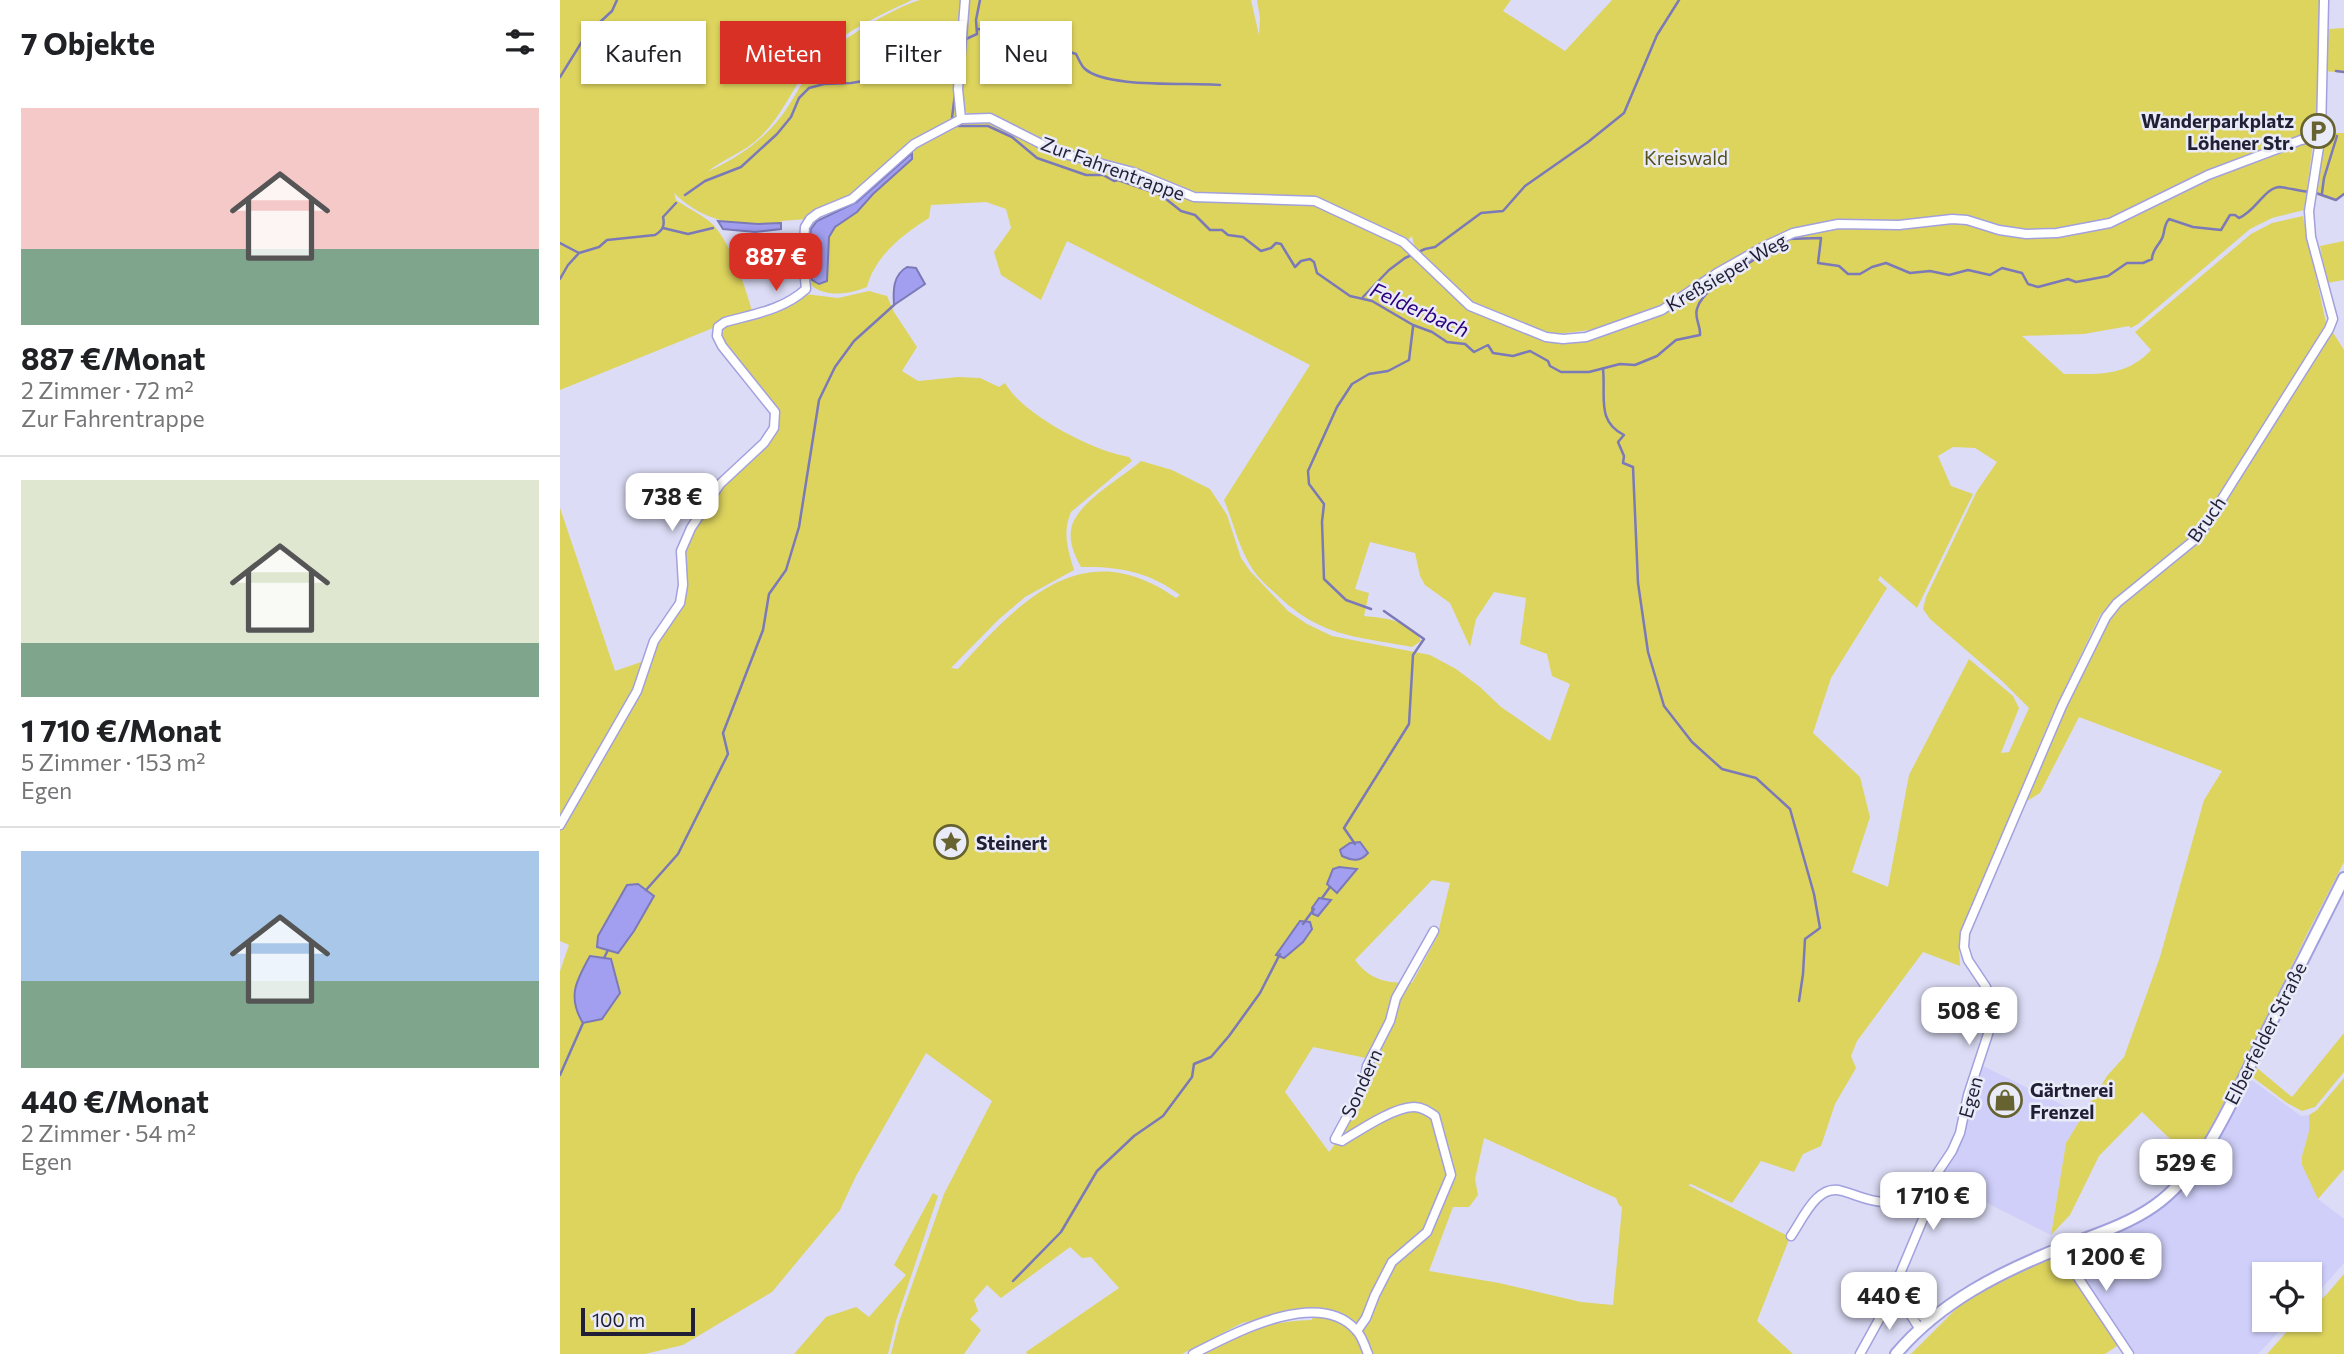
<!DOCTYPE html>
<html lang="de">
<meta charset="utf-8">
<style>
:root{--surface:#fff;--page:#f2f2f2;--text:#202124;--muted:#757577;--line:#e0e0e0;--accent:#d93025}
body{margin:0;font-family:Commissioner,sans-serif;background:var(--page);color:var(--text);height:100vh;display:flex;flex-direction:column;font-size:26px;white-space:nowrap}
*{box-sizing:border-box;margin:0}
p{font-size:23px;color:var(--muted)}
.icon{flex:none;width:38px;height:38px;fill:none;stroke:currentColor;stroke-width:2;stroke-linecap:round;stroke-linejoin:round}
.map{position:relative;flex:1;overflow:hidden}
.sheet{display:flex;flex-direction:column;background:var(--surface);width:560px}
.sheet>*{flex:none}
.hud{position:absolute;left:21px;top:21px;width:665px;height:63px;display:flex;gap:14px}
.tools{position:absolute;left:1692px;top:1262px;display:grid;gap:14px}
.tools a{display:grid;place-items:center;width:70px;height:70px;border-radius:0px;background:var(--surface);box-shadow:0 2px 5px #0004;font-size:35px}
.scale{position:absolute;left:21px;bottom:18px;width:114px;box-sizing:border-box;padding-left:7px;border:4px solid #201f36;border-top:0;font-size:19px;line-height:24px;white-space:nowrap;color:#201f36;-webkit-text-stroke:5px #eaebf8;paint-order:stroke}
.price{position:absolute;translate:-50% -60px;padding:0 16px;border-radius:14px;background:#fff;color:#222;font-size:23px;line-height:46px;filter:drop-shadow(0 2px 4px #0008)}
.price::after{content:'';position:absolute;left:50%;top:42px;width:21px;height:16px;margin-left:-10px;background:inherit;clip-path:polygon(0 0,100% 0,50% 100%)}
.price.on{background:var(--accent);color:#fff}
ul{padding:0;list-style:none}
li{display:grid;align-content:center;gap:14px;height:371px;padding:0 21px}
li+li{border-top:2px solid var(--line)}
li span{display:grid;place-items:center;height:217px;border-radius:0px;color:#555}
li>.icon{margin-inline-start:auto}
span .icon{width:126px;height:126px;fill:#fffc;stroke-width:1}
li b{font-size:30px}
h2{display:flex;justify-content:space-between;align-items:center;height:84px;padding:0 21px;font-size:30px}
.chip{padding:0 24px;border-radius:0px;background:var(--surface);box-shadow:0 2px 5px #0004;font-size:24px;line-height:63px}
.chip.on{background:var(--accent);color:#fff}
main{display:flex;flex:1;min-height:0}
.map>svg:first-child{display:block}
.built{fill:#cfcffa}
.green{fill:#ddd45e;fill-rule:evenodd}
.water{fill:#a29ff0;stroke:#7b79b8;stroke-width:2}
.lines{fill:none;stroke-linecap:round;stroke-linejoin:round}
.stream{stroke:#7b79b8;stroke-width:2.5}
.minor-casing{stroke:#a2a1de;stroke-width:11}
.major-casing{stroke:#a2a1de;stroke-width:14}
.minor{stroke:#fff;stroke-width:8}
.major{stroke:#fff;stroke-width:10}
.labels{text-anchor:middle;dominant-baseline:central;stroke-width:5;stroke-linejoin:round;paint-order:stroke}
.poi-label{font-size:19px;font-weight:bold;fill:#201f36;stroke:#eaebf8;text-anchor:start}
.park-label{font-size:19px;fill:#54501e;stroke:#eaebf8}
.street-label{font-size:19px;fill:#201f36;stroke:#eaebf8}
.water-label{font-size:21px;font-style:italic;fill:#2e007e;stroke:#eaebf8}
</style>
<main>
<section class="sheet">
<h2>7 Objekte<svg class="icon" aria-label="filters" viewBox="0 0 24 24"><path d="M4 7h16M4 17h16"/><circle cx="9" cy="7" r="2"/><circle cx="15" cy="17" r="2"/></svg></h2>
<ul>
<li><span style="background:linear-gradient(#f6c9c9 65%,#7fa58c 0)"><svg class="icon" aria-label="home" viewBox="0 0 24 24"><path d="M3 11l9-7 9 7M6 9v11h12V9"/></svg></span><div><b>887 €/Monat</b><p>2 Zimmer · 72 m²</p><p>Zur Fahrentrappe</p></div></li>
<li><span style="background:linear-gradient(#dfe7d0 75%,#7fa58c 0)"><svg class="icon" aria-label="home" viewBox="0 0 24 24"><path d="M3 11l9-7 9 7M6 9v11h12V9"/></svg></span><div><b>1 710 €/Monat</b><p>5 Zimmer · 153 m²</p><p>Egen</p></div></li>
<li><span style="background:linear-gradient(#a9c7e8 60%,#7fa58c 0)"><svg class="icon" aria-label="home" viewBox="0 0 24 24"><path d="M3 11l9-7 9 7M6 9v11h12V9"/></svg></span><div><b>440 €/Monat</b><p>2 Zimmer · 54 m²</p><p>Egen</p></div></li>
</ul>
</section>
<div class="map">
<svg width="1784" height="1354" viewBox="0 0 1784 1354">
<rect width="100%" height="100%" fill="#dcdcf6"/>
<g class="built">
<path d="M1421,1065L1523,1115L1506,1143L1491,1235L1379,1179L1401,1143Z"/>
<path d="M1685,1075L1741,1116L1749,1115V1131L1742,1156L1758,1199L1784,1219V1263L1750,1302V1274H1704V1320H1730L1698,1354H1569L1504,1254L1556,1235L1581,1222L1603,1207L1641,1158Z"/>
</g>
<g class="green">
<path d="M0,0H352C314,18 272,36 246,71C230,93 221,117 200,137C185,152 163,159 147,172C180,157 209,137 229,105C238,91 244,78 255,65C274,43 332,8 360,0C372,0 390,0 403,0L398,116L367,134L301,190L247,219L221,221V223C179,226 146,224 114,193L116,200C127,208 139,213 149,221C169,237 185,286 192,311L161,321L153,328L0,390Z"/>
<path d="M409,0H691L699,35L700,18L697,0H951L943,11L1005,51L1052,0H1761L1757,130L1647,171L1555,218L1498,231L1465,232L1434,228L1402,217L1339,222H1279L1238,229L1221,235L1154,273L1102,309L1054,327L981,336L980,339L1012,341L1081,322L1106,311L1156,276L1205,247L1222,238L1238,234L1294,225L1338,227L1406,222L1445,234L1487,237L1550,225L1653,174L1751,142L1753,144L1744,210L1712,218L1690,229L1578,324L1571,328L1569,326L1524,334L1462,336L1504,374C1538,374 1566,377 1591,350L1575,332L1691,234L1712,223L1743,216L1766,323L1737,376L1631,539L1555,598L1540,615L1492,715L1410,911L1399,948L1400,966L1363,952L1297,1041L1291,1056L1296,1068L1275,1104L1261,1146L1243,1154L1234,1172L1201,1161L1172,1203L1131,1184L1128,1185L1230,1237L1197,1321L1233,1354H812L798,1331L806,1319L805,1318L795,1333L803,1354H640C680,1333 705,1321 752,1320L754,1311L728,1312L682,1323L622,1354H467L466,1352L559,1288L531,1257L522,1258L510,1247L441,1298L427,1285L414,1300L418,1311L410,1319L421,1330L404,1354H331L339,1322L384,1194L432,1101L366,1053L296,1176L280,1210L212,1292L123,1345L85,1354H0V971L9,945L0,941V829L81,689L99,639L122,605L125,590L123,554L132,530L164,484L208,443L216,428L217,411L164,345C160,336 159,332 166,324C192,316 224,312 245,294L278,298L309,291L327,296L334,312L357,347L342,371L358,381L398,377L420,378L439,387L445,383C463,415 533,451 569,457L572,461L511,512C502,533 508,549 514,570L465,597L438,620L391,668L398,669C459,602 522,532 616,598L620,595C590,572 558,566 521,567C515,556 509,543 511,530C514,504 562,478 581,461L612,470L650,489L667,515L681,558L690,571L728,611L747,624L772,636L870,655L896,669L920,687L941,707L990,741L1010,684L992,676L987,654L960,644L966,598L934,592L916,619L910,647L890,603L865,585L860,576L855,553L810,542L795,589L809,593L804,616C824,618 852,620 861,641L852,647C794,636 760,637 715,593C706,585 696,576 690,565C678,545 673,521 664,500L750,365L507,241L481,300L441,275L434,252L451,228L446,209L426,202L371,205L369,218C342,235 315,256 307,287C290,294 266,298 251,285L252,280L259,284L267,281L269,237L275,227L297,212L313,194L351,159L353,149L377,134L403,122L428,121L448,128L486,150L507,158L572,173L639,201L734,202L762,205L756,197L655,198L636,196L581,173L509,155L489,147L434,117L407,113C397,101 406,19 409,0ZM819,233L847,241L852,236L854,245L879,270L873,273L842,244ZM1393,447L1415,448L1437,462L1417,491L1366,597L1363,609L1370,619L1442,681L1469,708L1449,752L1441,753L1459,708L1453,696L1409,659L1349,775L1328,887L1292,872L1310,817L1300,777L1253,733L1271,678L1327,588L1318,580L1320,576L1357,608L1413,494L1391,486L1378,456ZM872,880L890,883L877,937L852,983C827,983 811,981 795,960ZM753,1047L806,1058C813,1090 788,1120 773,1147L769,1152L725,1092ZM924,1138L1056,1198L1059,1205L1062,1207L1053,1305L1021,1302L939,1283L869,1271L893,1207H909L918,1195L915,1179Z"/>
<path d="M1784,28V73L1766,71L1769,29Z"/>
<path d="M1765,133H1784V195L1775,201L1757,195Z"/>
<path d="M1784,241V280L1767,283L1760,246Z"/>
<path d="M1772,331L1784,350V862L1746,936L1692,1049L1633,1161L1582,1112L1539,1156L1510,1215L1491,1235L1506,1143L1547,1076L1564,1057L1600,957L1644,800L1662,771L1519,717L1480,793L1467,801L1515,684L1555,607L1636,543L1719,417Z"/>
<path d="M0,508L55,671L84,661L75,692L0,822Z"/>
<path d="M1784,1033V1072L1755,1107L1742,1111L1727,1103L1687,1073L1691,1063L1732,1097Z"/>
<path d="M1784,1078V1169L1758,1199L1742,1165V1156L1749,1131V1115L1757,1110Z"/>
<path d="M373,1193L378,1196L336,1321L328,1354H234L266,1317L296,1307L309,1317L346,1275L334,1265Z"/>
<path d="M1498,1253L1560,1344L1545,1354H1351L1404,1301L1444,1277Z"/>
<path d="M1784,1274V1354H1707L1737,1320H1750V1309L1767,1294Z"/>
</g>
<g class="water">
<path d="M352,153V159L313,194L297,212L275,227L269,237L267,281L259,284L252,280L249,242L251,229L257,221L297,202Z"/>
<path d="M158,221L198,224L221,223V229L195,232L163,229Z"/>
<path d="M347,267L356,268L365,284L334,305C333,290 333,275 347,267Z"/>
<path d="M800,842L808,853C800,862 793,861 782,856L780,850L790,843Z"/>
<path d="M779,867L797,869L777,893L767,884L773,869Z"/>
<path d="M78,884L94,896L74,931L58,953L37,947L38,936L67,885Z"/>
<path d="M759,898L771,900L758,916L753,914L752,908Z"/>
<path d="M740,921L750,922L752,929L743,942L724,958L716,955Z"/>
<path d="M30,956L51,959L60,993L42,1019L23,1023C7,997 16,981 30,956Z"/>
</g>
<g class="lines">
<g class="stream">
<path d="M418,29L470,39L516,54C518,58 521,65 524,68C545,89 630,82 660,85"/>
<path d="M406,39L417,34L416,20L420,0"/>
<path d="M1776,71L1784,72"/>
<path d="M0,77L26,35L52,11L57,0"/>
<path d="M392,118L395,94"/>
<path d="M398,126H428L452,137L477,158L526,175H543L554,181L558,180L601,195L621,211L635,215L650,230H662L668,235L683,237L701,251L711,248L716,243L721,244L735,267L741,261L750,259L754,262L757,273L790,296L812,301L853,325L872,332L887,342L905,344L914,352L928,345L933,353L953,356L970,351L988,361L990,366L1001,372H1029L1060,364L1075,365L1097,356L1116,340L1140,335C1141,326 1134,318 1137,309C1143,285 1194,263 1212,247"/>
<path d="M1756,193L1776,200L1784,194"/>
<path d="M1762,193L1764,178L1777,136"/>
<path d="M125,195L145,181L181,167L217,134L231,117L239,98L249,88L264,84L291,83L321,78L393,43L397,56"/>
<path d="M103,228L128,234L153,228"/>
<path d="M1227,239L1261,238L1258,263L1279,266L1288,274H1300L1312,267L1326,263L1350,273L1370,271L1389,275L1408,270L1430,275L1442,268L1462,273L1468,284L1478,287L1508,279L1516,282L1548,276L1567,263H1583L1592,259C1592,249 1600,245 1603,236C1605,229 1604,225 1609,219L1633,227L1661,230L1670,215H1675L1679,218C1696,211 1705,187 1720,187C1729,188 1739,191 1749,192"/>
<path d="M0,243L19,253"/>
<path d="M0,279L8,265L19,253L39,247L47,240L95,235C103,230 105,226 103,217L116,203"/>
<path d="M803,297L829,270L845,258L865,249L875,247L921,213L943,211L965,186L1028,142L1064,113L1097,35L1119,0"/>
<path d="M1043,369C1046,396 1036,421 1064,435L1058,442L1064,456L1063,463L1073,467L1078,583L1088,652L1104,706L1132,742L1162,769L1196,778L1230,809L1254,894L1260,928L1245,939L1243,974L1239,1001"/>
<path d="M811,609L786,600L764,579L762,522L764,504L749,484L748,471L777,407L792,384L809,374L828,371L849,360L853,327"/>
<path d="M795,844L784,828L849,724L853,655L864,639L824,611"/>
<path d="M86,890L118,854L168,754L163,733L203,630L209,594L226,570L239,527L259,400L275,367L294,341L334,305"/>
<path d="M762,898L770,887"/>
<path d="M743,924L754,909"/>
<path d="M44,958L48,950"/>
<path d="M0,1075L23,1023"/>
<path d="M453,1281L501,1232L537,1171L574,1136L603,1116L632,1077L634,1064L651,1057L669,1036L700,993L720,954"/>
</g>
<g class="minor-casing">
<g id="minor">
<path d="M401,119L398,89L405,0"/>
<path d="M0,825L77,691L94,641L120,603L123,585L121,551L131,528L160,484L204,443L214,428L215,412L162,346L157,336L158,327L165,322C194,314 223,310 246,289L243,258L245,227L250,219L258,213L292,199L354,144L401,119L430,118L497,152L573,172L634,197L755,201L843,242L910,306L986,337L1003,339L1026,337L1102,310L1157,273L1205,246L1233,233L1278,224L1339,225L1392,219L1407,220L1439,230L1466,234L1497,233L1550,223L1648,175L1741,140L1760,136"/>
<path d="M1231,1236C1243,1219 1257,1183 1282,1191C1297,1195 1309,1202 1325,1202C1340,1203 1354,1196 1369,1198"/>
<path d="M1499,1249L1569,1354"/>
<path d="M1335,1296L1367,1320"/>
<path d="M1345,1306L1359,1328"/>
<path d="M797,1331L806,1318L815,1295L832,1262L867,1232L891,1175L875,1116C868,1111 862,1107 854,1107C834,1107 800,1130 782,1141L775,1139L803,1087L807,1066L830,1021L836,998L874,931"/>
<path d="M633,1354C673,1334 758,1287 796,1330C802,1336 805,1346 808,1354"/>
<path d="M1300,1354L1326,1307L1335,1296L1337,1281L1363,1219L1376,1175L1392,1151L1400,1133L1408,1095L1429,1031L1432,1009L1426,987L1408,960L1404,947L1405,933L1502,706L1546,617L1557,603L1638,537L1769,329L1773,319L1751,237L1749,211L1761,134L1764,0"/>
</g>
</g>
<g class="major-casing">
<path id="major" d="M1336,1354C1380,1302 1440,1272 1503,1247C1534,1235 1567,1225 1594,1206C1646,1170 1675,1093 1703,1039C1730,985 1757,932 1784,878"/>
</g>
<use href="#minor" class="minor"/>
<use href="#major" class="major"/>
</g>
<defs>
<g id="parking-ring" transform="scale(1.75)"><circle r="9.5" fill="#eaebf8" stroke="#676330" stroke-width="1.5"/><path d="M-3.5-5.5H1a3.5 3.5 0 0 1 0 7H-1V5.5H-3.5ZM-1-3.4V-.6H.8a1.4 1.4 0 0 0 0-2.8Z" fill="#676330"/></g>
<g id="sight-ring" transform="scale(1.75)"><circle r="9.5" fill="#eaebf8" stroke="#676330" stroke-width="1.5"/><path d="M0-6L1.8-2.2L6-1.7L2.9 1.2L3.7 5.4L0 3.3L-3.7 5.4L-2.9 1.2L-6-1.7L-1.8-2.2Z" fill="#676330"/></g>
<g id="shop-ring" transform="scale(1.75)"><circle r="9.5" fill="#eaebf8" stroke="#676330" stroke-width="1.5"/><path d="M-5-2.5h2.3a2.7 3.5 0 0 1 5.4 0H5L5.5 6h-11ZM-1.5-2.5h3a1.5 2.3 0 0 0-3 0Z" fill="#676330"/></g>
</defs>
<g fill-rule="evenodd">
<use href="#parking-ring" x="1758" y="131"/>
<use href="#sight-ring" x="391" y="842"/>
<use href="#shop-ring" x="1445" y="1100"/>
</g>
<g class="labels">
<g class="poi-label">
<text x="1734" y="120" text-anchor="end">Wanderparkplatz<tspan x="1734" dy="22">Löhener Str.</tspan></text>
<text x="416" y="842">Steinert</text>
<text x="1470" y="1089">Gärtnerei<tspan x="1470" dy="22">Frenzel</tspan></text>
</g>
<g class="park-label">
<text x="1126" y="157">Kreiswald</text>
</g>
<g class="street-label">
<text transform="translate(553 168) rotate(20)">Zur Fahrentrappe</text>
<text transform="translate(1166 272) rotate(-30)">Kreßsieper Weg</text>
<text transform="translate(1646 519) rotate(-55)">Bruch</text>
<text transform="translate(1705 1033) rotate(-63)">Elberfelder Straße</text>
<text transform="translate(801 1083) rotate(-66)">Sondern</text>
<text transform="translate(1410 1097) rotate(-74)">Egen</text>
</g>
<g class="water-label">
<text transform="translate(860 309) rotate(24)">Felderbach</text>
</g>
</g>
</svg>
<div class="tools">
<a><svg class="icon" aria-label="locate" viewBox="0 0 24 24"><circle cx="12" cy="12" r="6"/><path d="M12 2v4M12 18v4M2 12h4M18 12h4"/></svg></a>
</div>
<div class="scale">100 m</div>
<b class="price on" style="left:216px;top:293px">887 €</b>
<b class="price" style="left:112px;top:533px">738 €</b>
<b class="price" style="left:1409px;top:1047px">508 €</b>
<b class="price" style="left:1626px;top:1199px">529 €</b>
<b class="price" style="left:1373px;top:1232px">1 710 €</b>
<b class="price" style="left:1546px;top:1293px">1 200 €</b>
<b class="price" style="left:1329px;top:1332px">440 €</b>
<div class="hud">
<a class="chip">Kaufen</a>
<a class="chip on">Mieten</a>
<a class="chip">Filter</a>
<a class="chip">Neu</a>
</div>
</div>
</main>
